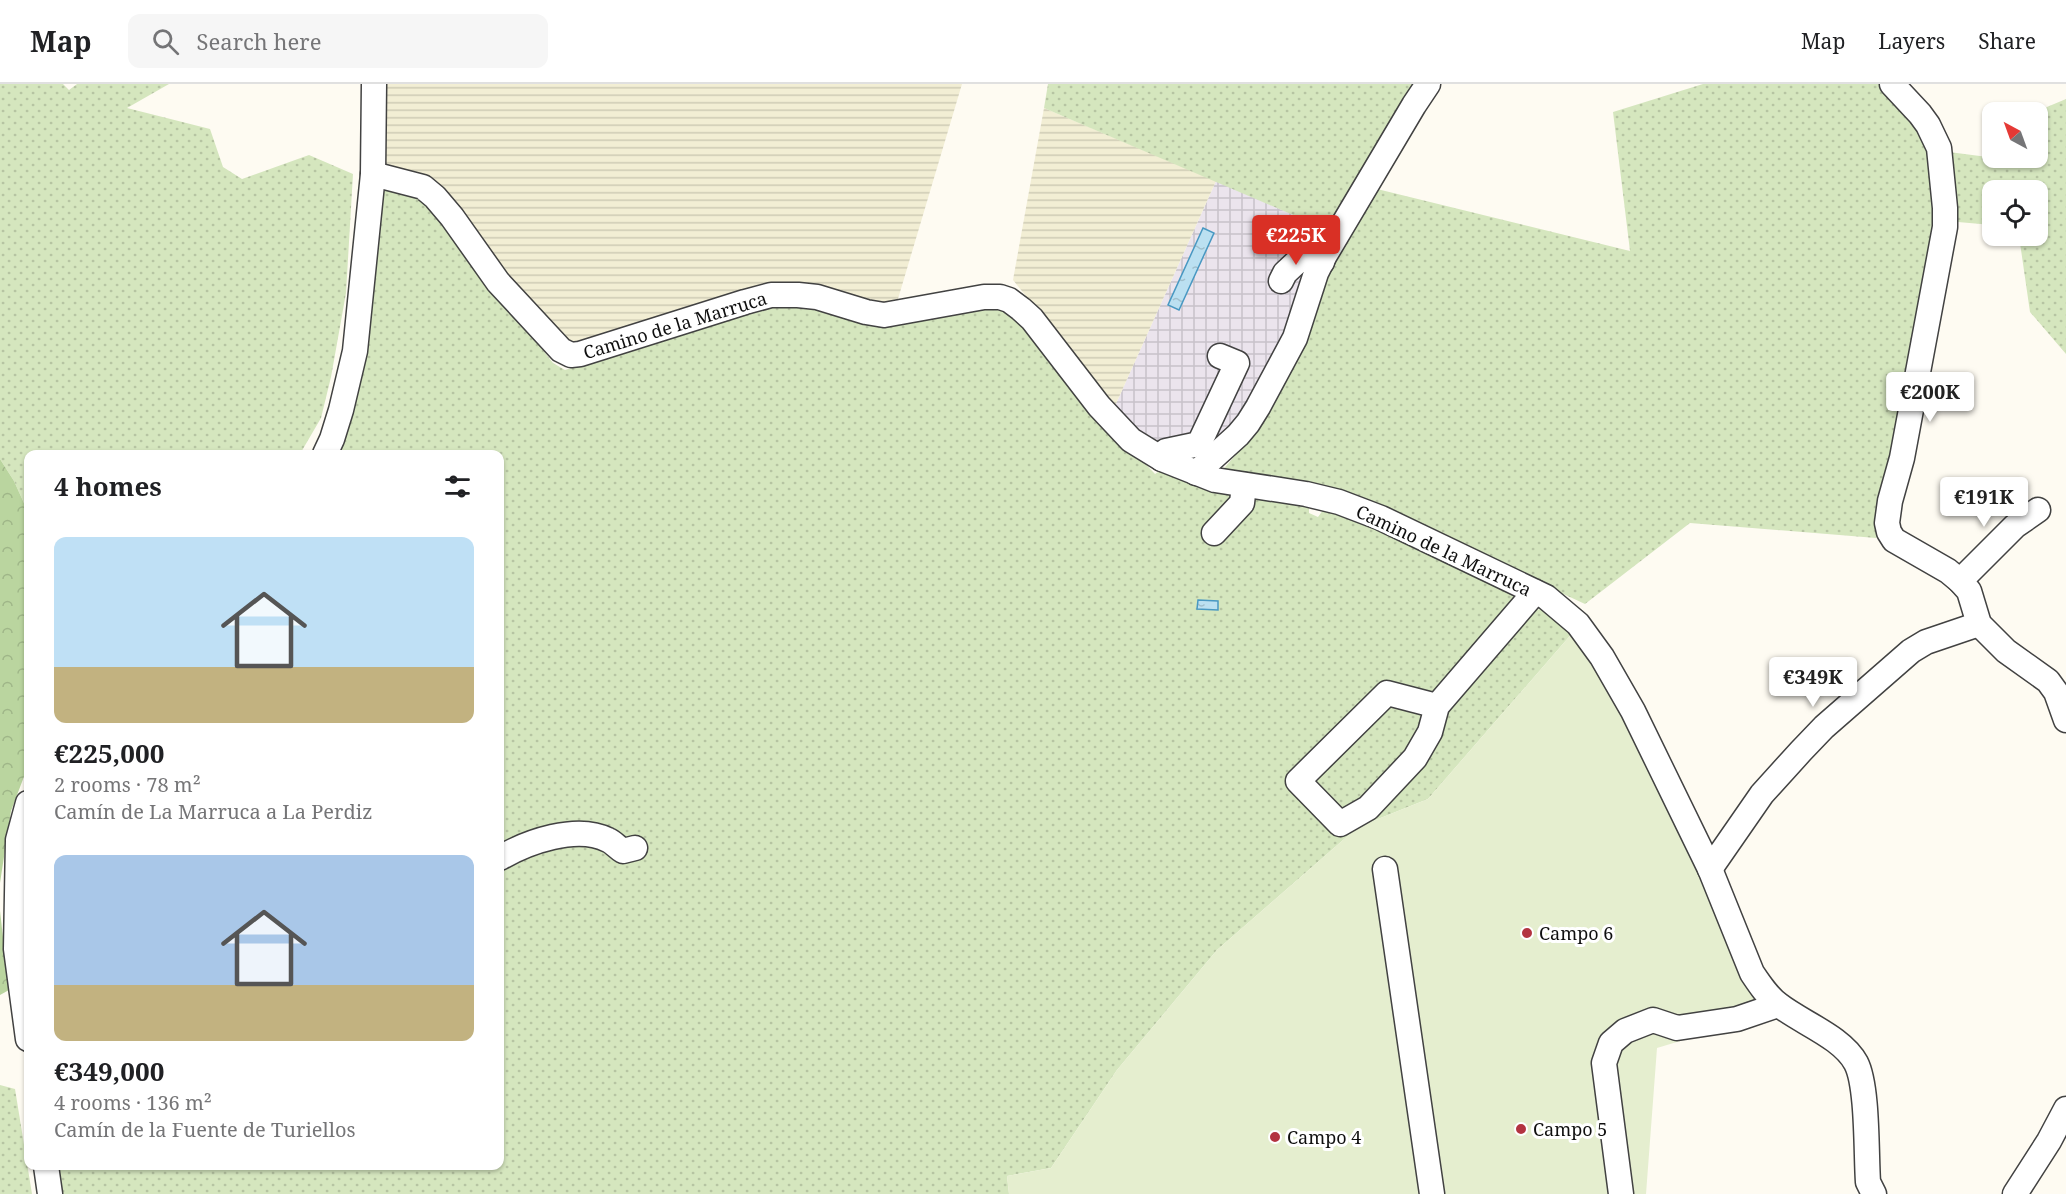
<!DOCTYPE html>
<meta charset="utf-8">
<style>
:root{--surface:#fff;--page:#f6f6f6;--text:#202124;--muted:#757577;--line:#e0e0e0;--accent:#d93025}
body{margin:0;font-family:"Noto Serif",serif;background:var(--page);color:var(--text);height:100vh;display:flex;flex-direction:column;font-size:22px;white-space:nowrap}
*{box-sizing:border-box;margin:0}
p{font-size:20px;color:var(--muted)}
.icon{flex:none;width:33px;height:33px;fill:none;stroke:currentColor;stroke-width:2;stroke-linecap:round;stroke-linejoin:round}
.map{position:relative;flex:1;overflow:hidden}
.drawer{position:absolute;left:24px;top:366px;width:480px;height:720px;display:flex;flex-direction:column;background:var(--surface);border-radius:12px;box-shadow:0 2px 4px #0004}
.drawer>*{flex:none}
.needle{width:39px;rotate:319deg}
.tools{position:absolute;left:1982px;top:18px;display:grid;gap:12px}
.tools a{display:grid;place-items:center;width:66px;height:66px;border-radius:12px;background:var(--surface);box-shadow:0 2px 4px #0004;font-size:30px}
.price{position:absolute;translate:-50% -51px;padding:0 14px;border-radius:6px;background:#fff;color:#222;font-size:20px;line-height:39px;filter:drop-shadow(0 2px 3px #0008)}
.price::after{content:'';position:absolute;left:50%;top:36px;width:18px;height:14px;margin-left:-9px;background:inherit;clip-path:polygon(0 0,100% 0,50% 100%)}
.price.current{background:var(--accent);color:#fff}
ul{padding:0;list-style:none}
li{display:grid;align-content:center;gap:12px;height:318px;padding:0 30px}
li span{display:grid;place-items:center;height:186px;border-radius:12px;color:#555}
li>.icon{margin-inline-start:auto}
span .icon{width:108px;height:108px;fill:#fffc;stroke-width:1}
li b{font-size:26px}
h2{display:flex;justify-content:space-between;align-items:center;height:72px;padding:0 30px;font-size:26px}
header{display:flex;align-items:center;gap:36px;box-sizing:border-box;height:84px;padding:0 30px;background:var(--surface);border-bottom:2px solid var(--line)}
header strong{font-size:28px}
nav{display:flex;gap:33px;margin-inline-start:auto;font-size:21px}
.search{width:420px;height:54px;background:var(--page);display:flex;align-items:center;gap:15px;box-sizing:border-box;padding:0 21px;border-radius:12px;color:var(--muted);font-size:22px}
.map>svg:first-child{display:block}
.industrial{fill:url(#industrial-grid)}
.farmland{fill:url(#farmland-rules)}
.grass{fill:url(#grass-dots)}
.forest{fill:url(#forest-crowns)}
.pitch{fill:#e5eecf}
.water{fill:url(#water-ripples);stroke:#4898c2;stroke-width:1.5}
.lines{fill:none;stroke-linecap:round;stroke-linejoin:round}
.minor-casing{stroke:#424242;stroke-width:27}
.minor{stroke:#fff;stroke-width:24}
.poi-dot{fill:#b33340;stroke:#fff;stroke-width:2}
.labels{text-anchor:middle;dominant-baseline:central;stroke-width:6;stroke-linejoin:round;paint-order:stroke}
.street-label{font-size:18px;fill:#0f0f0f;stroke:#fff}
.poi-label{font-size:18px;fill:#0f0f0f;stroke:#fff;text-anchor:start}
</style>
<header>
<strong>Map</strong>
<div class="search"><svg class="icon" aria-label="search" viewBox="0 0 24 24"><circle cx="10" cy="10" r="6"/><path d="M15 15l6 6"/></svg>Search here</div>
<nav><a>Map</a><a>Layers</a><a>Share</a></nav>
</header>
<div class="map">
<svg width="2066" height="1110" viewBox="0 0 2066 1110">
<defs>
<pattern id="industrial-grid" width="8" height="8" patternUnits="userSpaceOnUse" patternTransform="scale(1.5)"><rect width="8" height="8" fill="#ebe4ed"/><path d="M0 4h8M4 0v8" fill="none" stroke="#c8c2ca"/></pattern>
<pattern id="farmland-rules" width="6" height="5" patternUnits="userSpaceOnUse" patternTransform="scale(1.5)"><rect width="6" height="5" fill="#f2eed4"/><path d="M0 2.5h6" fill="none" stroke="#cecbb5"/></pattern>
<pattern id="grass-dots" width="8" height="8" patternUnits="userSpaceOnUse" patternTransform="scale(1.5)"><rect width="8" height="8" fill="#d5e6be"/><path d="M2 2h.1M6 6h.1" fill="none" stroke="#b6c4a2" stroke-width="1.8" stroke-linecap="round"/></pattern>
<pattern id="forest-crowns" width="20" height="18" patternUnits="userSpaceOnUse" patternTransform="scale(1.5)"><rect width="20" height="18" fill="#bad59f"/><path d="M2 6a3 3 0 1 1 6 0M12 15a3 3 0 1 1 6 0" fill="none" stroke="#9fb688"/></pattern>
<pattern id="water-ripples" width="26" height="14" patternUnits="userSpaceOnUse" patternTransform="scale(1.5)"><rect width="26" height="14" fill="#bbe0f1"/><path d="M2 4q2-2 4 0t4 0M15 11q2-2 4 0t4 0" fill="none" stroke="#a0bfcd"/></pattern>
</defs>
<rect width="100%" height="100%" fill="#fefbf2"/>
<path class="industrial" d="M1216,97L1328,146L1291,238L1238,341L1206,367L1192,375L1170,356L1150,357L1115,322Z"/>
<g class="farmland">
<path d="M387,0H962L895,225L833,209L571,266L384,85Z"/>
<path d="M1044,24L1216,97L1115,322L1013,196Z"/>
</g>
<g class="grass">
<path d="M0,0H63L69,6L77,0H169L127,24L210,45L223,83L242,95L309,71L353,90L346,209L331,293L321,334L300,370H28V428L14,397L0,375Z"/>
<path d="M1048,0H1427L1328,146L1044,24Z"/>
<path d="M1703,0H1882L1927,57L1936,140L1881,448L1876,454L1690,439L1585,520L1414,441L1220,389L1257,346L1318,209L1343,159L1377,105L1630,167L1613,28Z"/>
<path d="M2066,15V270L2030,228L2019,152H2037V106H1992V141L1958,138L1949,68L2003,75V74H2037V28H2035Z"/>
<path d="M381,100L409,107L429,121L553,279L565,286L728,233L784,218L826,228L984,223L1016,228L1104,336L1155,390L1166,383L1230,408L1249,419L1259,411L1309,420V429L1318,433L1326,422L1511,507L1516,517L1534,527L1546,523L1575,546L1428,715L1358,743L1217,866L1117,986L1051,1084L1007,1092L1009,1110H61L58,1082H500V370H335Z"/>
<path d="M0,1001L15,1005L32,1110H0Z"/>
</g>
<g class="forest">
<path d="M0,375L14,397L28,428V682L11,727L0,799Z"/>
<path d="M0,827L9,906L0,911Z"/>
</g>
<path class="pitch" d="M1575,546L1627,624L1763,932L1657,964L1646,1110H1009L1007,1092L1051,1084L1117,986L1217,866L1358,743L1428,715Z"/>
<g class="water">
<path d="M1203,144L1214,149L1179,226L1168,221Z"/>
<path d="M1198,516L1218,517V526L1197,525Z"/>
</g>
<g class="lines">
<g class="minor-casing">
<g id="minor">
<path d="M1892,0L1920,30L1928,41L1939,64L1945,124V143L1902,374L1890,417L1887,439L1889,448L1894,456L1948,487L1960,497L1969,507L1979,540L2006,567L2048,597L2056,608L2066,636"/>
<path d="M373,90L423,103L435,113L452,133L498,198L561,266L571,271L580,270L745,218L771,211H798L817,213L866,228L884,231L984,213H1000L1009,216L1021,225L1032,235L1099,322L1131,356L1162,375L1215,396L1306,410L1339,418L1381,434L1546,513L1578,540L1602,573L1633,627L1710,785L1752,889C1760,901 1768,913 1779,921C1802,939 1842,953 1856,979C1868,1002 1866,1070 1868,1098L1874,1110"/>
<path d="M1281,197L1285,189L1300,175L1322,178"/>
<path d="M325,370L332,355L341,326L355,267L373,90L374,0"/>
<path d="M1162,375L1166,367L1199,360L1237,279L1220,272"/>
<path d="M1196,389L1238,351L1248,339L1258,323L1295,254L1316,189L1325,171L1414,21L1428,0"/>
<path d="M1214,449L1242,419L1244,401"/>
<path d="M1960,497L2015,442L2038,426"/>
<path d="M1437,622L1430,648L1415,674L1368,724L1340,740L1298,697L1387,609L1437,622L1535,508"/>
<path d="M28,719L18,756L16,865L28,955"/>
<path d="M500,774C527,758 577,740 608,756C613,758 618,764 623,767L635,764"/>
<path d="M1385,785L1432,1110"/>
<path d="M1710,785L1762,710L1801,667L1824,643L1911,567L1926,558L1979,540"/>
<path d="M46,1082L50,1110"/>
<path d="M1621,1110L1604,979L1611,959L1625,947L1653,936L1677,944L1737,935L1778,921"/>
<path d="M2015,1110L2049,1057L2066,1025"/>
</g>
</g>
<use href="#minor" class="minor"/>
</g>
<g class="poi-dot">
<circle cx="1527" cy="849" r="6"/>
<circle cx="1521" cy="1045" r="6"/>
<circle cx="1275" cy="1053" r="6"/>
</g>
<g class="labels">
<g class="street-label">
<text transform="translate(675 241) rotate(-17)">Camino de la Marruca</text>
<text transform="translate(1444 466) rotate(25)">Camino de la Marruca</text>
</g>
<g class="poi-label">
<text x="1539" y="849">Campo 6</text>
<text x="1533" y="1045">Campo 5</text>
<text x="1287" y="1053">Campo 4</text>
</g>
</g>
</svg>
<div class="tools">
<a><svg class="needle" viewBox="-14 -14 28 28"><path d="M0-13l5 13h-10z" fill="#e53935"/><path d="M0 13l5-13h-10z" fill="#757577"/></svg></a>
<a><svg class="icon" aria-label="locate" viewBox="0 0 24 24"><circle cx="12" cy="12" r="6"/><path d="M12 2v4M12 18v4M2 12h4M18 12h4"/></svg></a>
</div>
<b class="price current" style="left:1296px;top:182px">€225K</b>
<b class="price" style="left:1930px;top:339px">€200K</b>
<b class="price" style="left:1984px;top:444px">€191K</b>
<b class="price" style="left:1813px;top:624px">€349K</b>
<section class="drawer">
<h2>4 homes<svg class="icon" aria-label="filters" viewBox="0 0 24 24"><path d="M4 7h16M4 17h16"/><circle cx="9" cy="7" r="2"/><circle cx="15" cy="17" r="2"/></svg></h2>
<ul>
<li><span style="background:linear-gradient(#bfe0f5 70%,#c2b280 0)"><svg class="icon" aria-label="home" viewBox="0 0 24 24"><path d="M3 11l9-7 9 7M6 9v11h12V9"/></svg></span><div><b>€225,000</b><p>2 rooms · 78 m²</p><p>Camín de La Marruca a La Perdiz</p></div></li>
<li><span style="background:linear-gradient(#a9c7e8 70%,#c2b280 0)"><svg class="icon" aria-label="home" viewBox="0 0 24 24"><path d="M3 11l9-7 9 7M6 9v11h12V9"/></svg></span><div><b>€349,000</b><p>4 rooms · 136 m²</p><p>Camín de la Fuente de Turiellos</p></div></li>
</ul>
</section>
</div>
